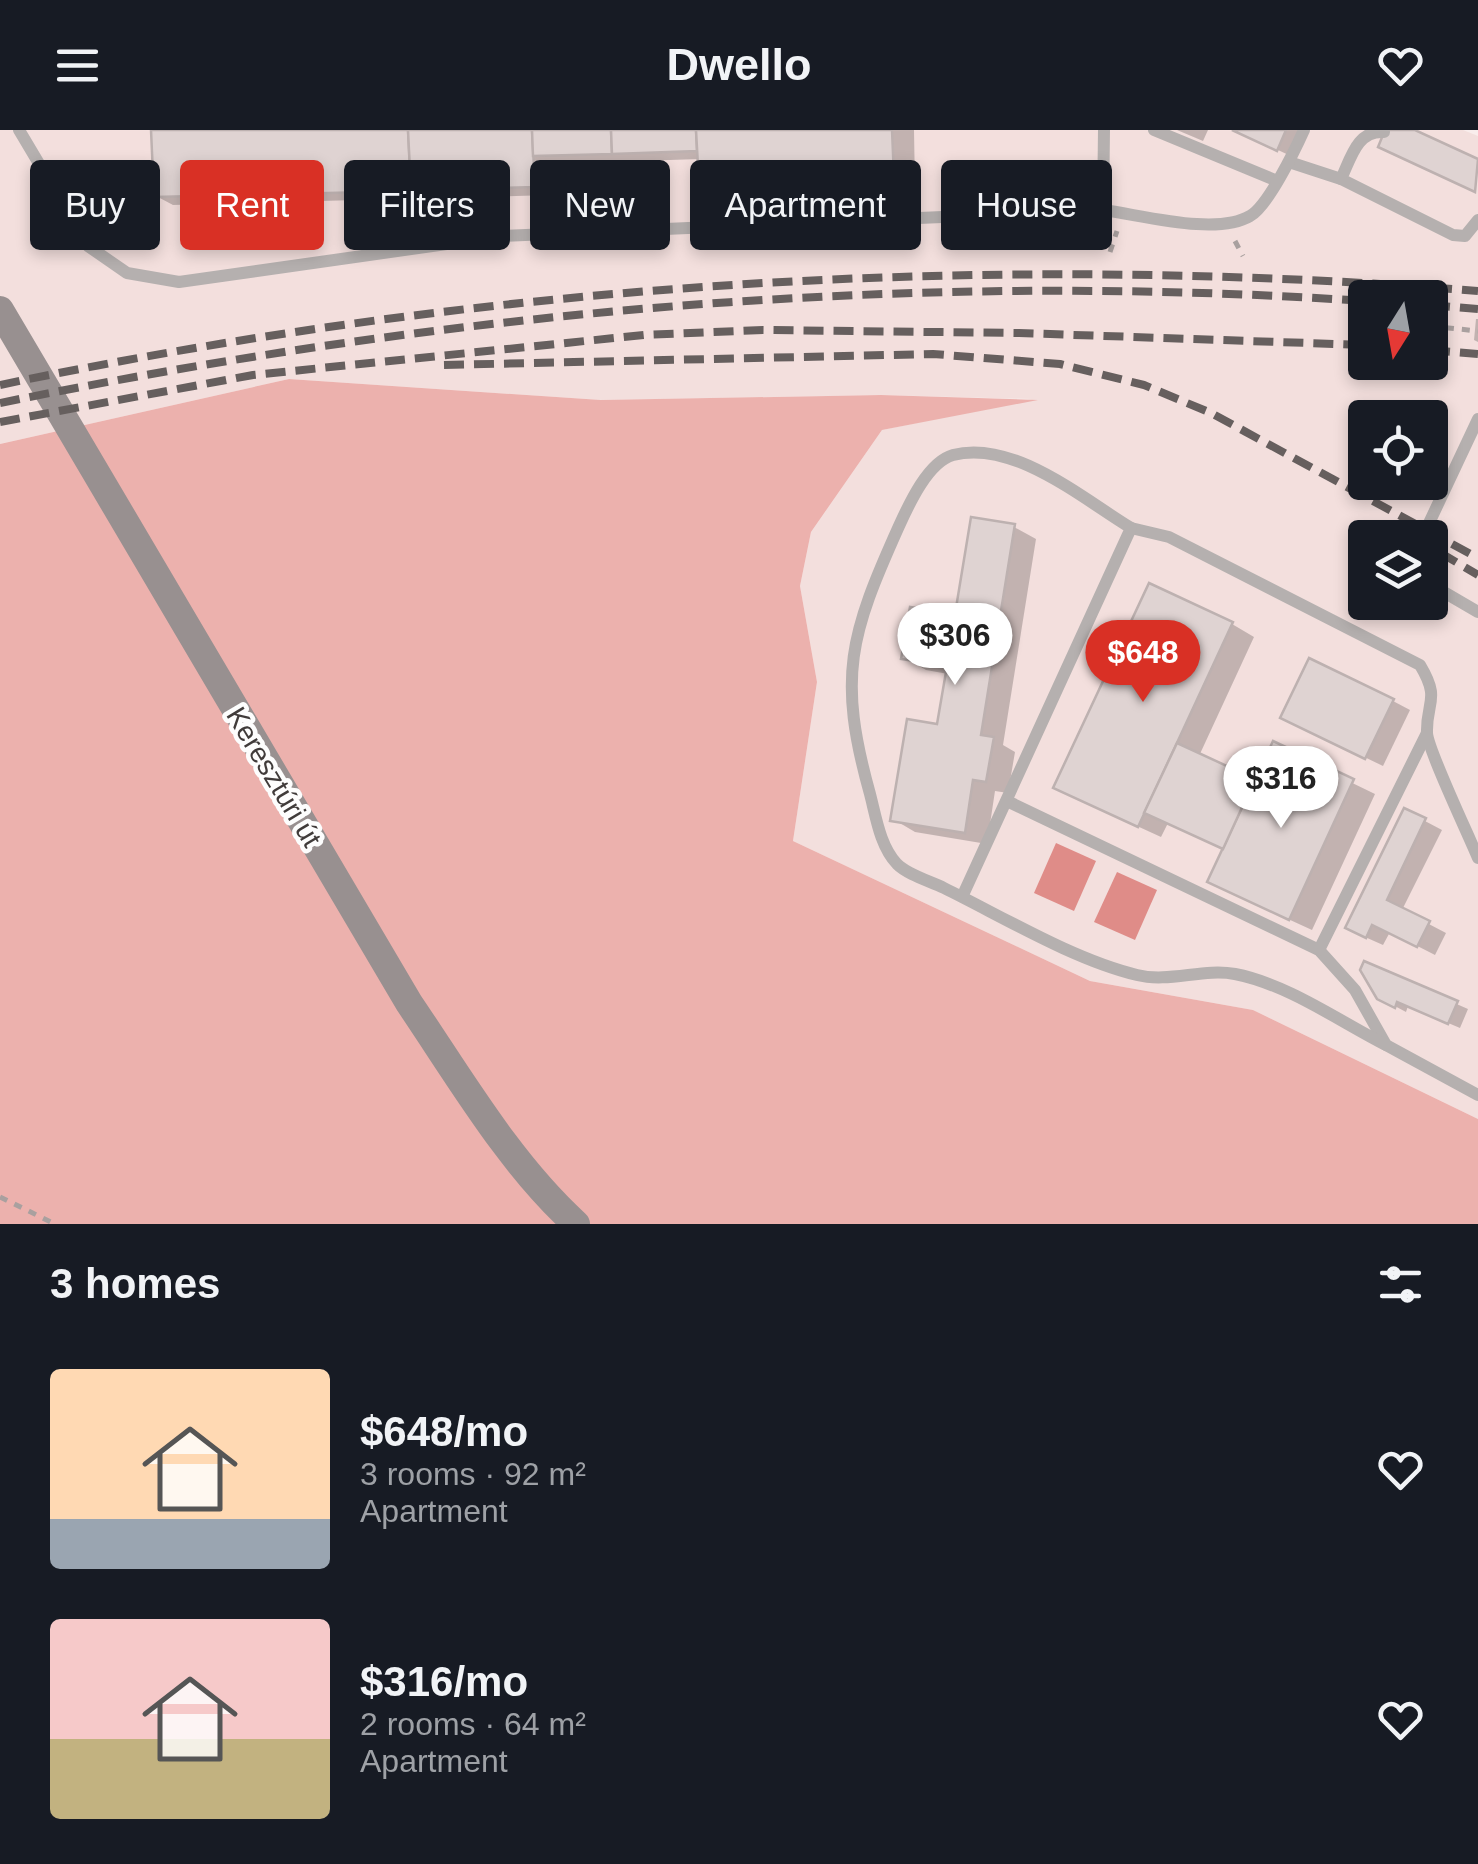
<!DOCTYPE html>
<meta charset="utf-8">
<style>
:root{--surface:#171b24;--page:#20242c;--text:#f1f3f6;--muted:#9ea1a6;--accent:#d93025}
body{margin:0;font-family:Helvetica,sans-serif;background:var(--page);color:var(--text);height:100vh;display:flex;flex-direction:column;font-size:38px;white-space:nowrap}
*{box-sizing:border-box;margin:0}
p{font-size:32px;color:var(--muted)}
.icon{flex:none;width:55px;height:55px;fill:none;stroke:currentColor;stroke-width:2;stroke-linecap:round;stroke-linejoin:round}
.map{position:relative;height:1094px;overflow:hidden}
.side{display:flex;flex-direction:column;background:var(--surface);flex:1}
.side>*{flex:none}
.top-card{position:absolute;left:30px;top:30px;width:1420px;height:90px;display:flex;gap:20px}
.needle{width:65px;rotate:191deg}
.controls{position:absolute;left:1348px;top:150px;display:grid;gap:20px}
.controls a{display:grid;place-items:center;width:100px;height:100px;border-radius:10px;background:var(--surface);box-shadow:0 5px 15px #0003;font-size:50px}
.price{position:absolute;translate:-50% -85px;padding:0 22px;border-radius:35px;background:#fff;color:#222;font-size:32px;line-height:65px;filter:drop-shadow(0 2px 5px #0008)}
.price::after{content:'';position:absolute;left:50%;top:60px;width:30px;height:22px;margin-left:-15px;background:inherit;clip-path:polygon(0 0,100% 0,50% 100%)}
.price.on{background:var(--accent);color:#fff}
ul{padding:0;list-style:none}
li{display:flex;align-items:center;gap:30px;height:250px;padding:0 50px}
li span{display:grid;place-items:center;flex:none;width:280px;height:200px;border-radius:10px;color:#555}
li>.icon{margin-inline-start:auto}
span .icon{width:120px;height:120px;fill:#fffc;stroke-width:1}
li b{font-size:42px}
h2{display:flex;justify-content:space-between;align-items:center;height:120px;padding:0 50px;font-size:42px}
.chip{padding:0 35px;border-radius:10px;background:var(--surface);box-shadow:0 5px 15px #0003;font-size:35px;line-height:90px}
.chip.on{background:var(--accent);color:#fff}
header{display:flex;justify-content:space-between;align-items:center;height:130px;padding:0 50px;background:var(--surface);font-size:45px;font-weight:800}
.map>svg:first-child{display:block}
.built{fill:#f3dfdd;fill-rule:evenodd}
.green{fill:#ecb1ad}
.water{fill:#df8c88}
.shadow{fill:#0003}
.building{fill:#dfd3d2;stroke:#bdb1b0;stroke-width:2.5}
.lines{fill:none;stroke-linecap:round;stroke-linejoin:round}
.path{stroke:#a9a09f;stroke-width:5;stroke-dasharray:8 8;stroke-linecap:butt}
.service{stroke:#b5b0af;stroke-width:12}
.secondary{stroke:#989090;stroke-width:28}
.rail{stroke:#665f5e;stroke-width:8;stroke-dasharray:20 10;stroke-linecap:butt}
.labels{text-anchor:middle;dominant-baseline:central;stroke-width:9;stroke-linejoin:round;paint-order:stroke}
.street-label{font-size:28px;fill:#403b3a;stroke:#fdfdfd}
</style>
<header><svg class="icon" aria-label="menu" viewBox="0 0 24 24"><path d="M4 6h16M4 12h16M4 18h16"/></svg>Dwello<svg class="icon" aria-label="heart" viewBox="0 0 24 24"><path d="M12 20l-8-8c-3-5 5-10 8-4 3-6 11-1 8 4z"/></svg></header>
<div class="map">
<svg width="1478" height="1094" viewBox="0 0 1478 1094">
<rect width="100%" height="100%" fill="#f9edec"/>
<path class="built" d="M0,0H1463L1478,6V989L1253,880L1090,851L793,711L817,552L800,456L811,402L882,300L1032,269L881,265L601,270L289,249L0,314ZM1365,168H1430V232H1365ZM1365,288H1430V352H1365ZM1365,408H1430V472H1365Z"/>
<path class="green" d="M289,249L601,270L881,265L1038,270L882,300L811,402L800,456L817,552L793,711L1090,851L1253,880L1478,989V1094H0V314Z"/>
<g class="water">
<path d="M1056,713L1096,731L1074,781L1034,763Z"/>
<path d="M1117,742L1157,760L1135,810L1094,792Z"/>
</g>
<g class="shadow">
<path d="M153,0H914L915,58L724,65L702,52L700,29L549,34L551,65L173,75L156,66Z"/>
<path d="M1177,0H1208L1203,11Z"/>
<path d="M1235,0H1307L1295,28Z"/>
<path d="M1476,189H1478V212L1474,210Z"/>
<path d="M1014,397L1036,409L1003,615L1015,622L1008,663L995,661L987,714L915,702L893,689L939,597L948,544L926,540L904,527L957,487Z"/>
<path d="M1232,494L1254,507L1199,626L1256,653L1274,615L1375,664L1312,800L1233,764L1225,720L1168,693L1161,707L1078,669Z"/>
<path d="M1393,571L1410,580L1383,636L1300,596Z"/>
<path d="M1406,681L1442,700L1402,780L1446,803L1435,825L1390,802L1383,815L1365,807Z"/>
<path d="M1365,834L1468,879L1460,898L1408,876L1406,882L1391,874Z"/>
</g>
<g class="building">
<path d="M151,0H408L411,61L154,67Z"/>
<path d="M408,0H532L535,57L411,61Z"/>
<path d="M532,0H611L612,24L533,26Z"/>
<path d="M611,0H696L697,21L612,24Z"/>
<path d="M696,0H892L894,47L699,54Z"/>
<path d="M1232,0H1286L1277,21Z"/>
<path d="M1385,0H1415L1478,29L1475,62L1378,17Z"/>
<path d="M971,387L1015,394L981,605L994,607L986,652L973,650L965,703L890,691L907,589L937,594L947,536L901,529L910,477L955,484Z"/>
<path d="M1149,453L1233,492L1138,697L1053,658Z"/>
<path d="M1309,528L1394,569L1365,629L1280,588Z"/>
<path d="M1273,611L1354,649L1289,790L1207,752Z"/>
<path d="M1177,613L1255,649L1223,719L1144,683Z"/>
<path d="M1404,678L1426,688L1387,770L1430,791L1417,817L1372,795L1366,808L1345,798Z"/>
<path d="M1364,831L1458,871L1448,894L1397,872L1395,878L1377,869L1360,840Z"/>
</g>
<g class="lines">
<g class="path">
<path d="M1235,111L1243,126"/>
<path d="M1110,122L1117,101"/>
<path d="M1430,196L1478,201"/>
<path d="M0,1067L55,1094"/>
</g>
<g class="service">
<path d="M19,0L88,116L127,143L179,152L503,106L1103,80L1104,0"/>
<path d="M1154,0L1275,50"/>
<path d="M1384,2C1357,0 1351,28 1341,49L1453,105L1465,106L1478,90"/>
<path d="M1289,32L1341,49"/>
<path d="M1021,46L1050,82"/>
<path d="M1103,80C1142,85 1216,106 1250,86C1268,76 1295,20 1304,0"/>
<path d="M1131,398L1169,407L1420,535C1441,570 1426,571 1427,603C1428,620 1469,706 1478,728"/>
<path d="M1422,408L1478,289"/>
<path d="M1430,454L1478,482"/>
<path d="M1007,671L1319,820L1355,860L1386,915L1478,965"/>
<path d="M962,767L1131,398C1083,369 1013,309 953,325C928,332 909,374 899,396C850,505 837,546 870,664C876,687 880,716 897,734C908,745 930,751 944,758C1003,787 1074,830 1137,845C1169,853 1203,838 1235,844C1287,854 1339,891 1386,915"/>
<path d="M1319,820L1427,603"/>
</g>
<path class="secondary" d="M0,180L409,873C460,948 509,1033 576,1094"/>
<g class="rail">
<path d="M1430,175L1478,179"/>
<path d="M1430,220L1478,224"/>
<path d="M444,235L933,224L1060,234L1144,255L1211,283L1478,428"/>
<path d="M0,255C488,153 981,121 1478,161"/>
<path d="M0,273C449,181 907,140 1365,171"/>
<path d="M0,292L253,245L644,205L763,200L1019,203L1365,215"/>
<path d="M1439,422L1478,445"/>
</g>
</g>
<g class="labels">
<g class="street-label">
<text transform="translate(274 647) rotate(59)">Keresztúri út</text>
</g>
</g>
</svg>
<div class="controls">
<a><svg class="needle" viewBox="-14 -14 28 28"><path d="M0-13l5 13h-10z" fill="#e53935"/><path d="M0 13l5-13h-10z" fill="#9ea1a6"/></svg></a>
<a><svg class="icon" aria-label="locate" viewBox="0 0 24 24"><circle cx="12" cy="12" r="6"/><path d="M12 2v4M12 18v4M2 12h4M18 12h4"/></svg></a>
<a><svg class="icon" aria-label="layers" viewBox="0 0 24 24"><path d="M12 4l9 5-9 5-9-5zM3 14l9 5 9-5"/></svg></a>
</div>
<b class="price" style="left:955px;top:558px">$306</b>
<b class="price on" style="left:1143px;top:575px">$648</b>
<b class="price" style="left:1281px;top:701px">$316</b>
<div class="top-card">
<a class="chip">Buy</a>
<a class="chip on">Rent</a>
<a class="chip">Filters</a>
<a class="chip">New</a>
<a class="chip">Apartment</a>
<a class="chip">House</a>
</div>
</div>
<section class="side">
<h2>3 homes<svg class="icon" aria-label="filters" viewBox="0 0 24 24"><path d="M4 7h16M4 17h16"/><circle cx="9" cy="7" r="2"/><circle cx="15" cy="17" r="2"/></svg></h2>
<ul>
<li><span style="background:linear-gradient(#ffd9b3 75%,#9aa5b1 0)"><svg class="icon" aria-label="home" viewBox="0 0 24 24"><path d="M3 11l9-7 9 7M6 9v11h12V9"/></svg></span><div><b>$648/mo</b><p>3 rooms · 92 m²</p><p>Apartment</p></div><svg class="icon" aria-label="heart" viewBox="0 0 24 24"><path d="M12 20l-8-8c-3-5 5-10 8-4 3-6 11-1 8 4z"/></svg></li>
<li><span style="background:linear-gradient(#f6c9c9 60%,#c2b280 0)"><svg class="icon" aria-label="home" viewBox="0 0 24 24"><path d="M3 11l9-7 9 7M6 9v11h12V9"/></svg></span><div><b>$316/mo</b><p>2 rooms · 64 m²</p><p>Apartment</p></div><svg class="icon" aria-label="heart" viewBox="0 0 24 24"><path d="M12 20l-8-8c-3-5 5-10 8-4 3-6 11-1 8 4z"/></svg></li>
</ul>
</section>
